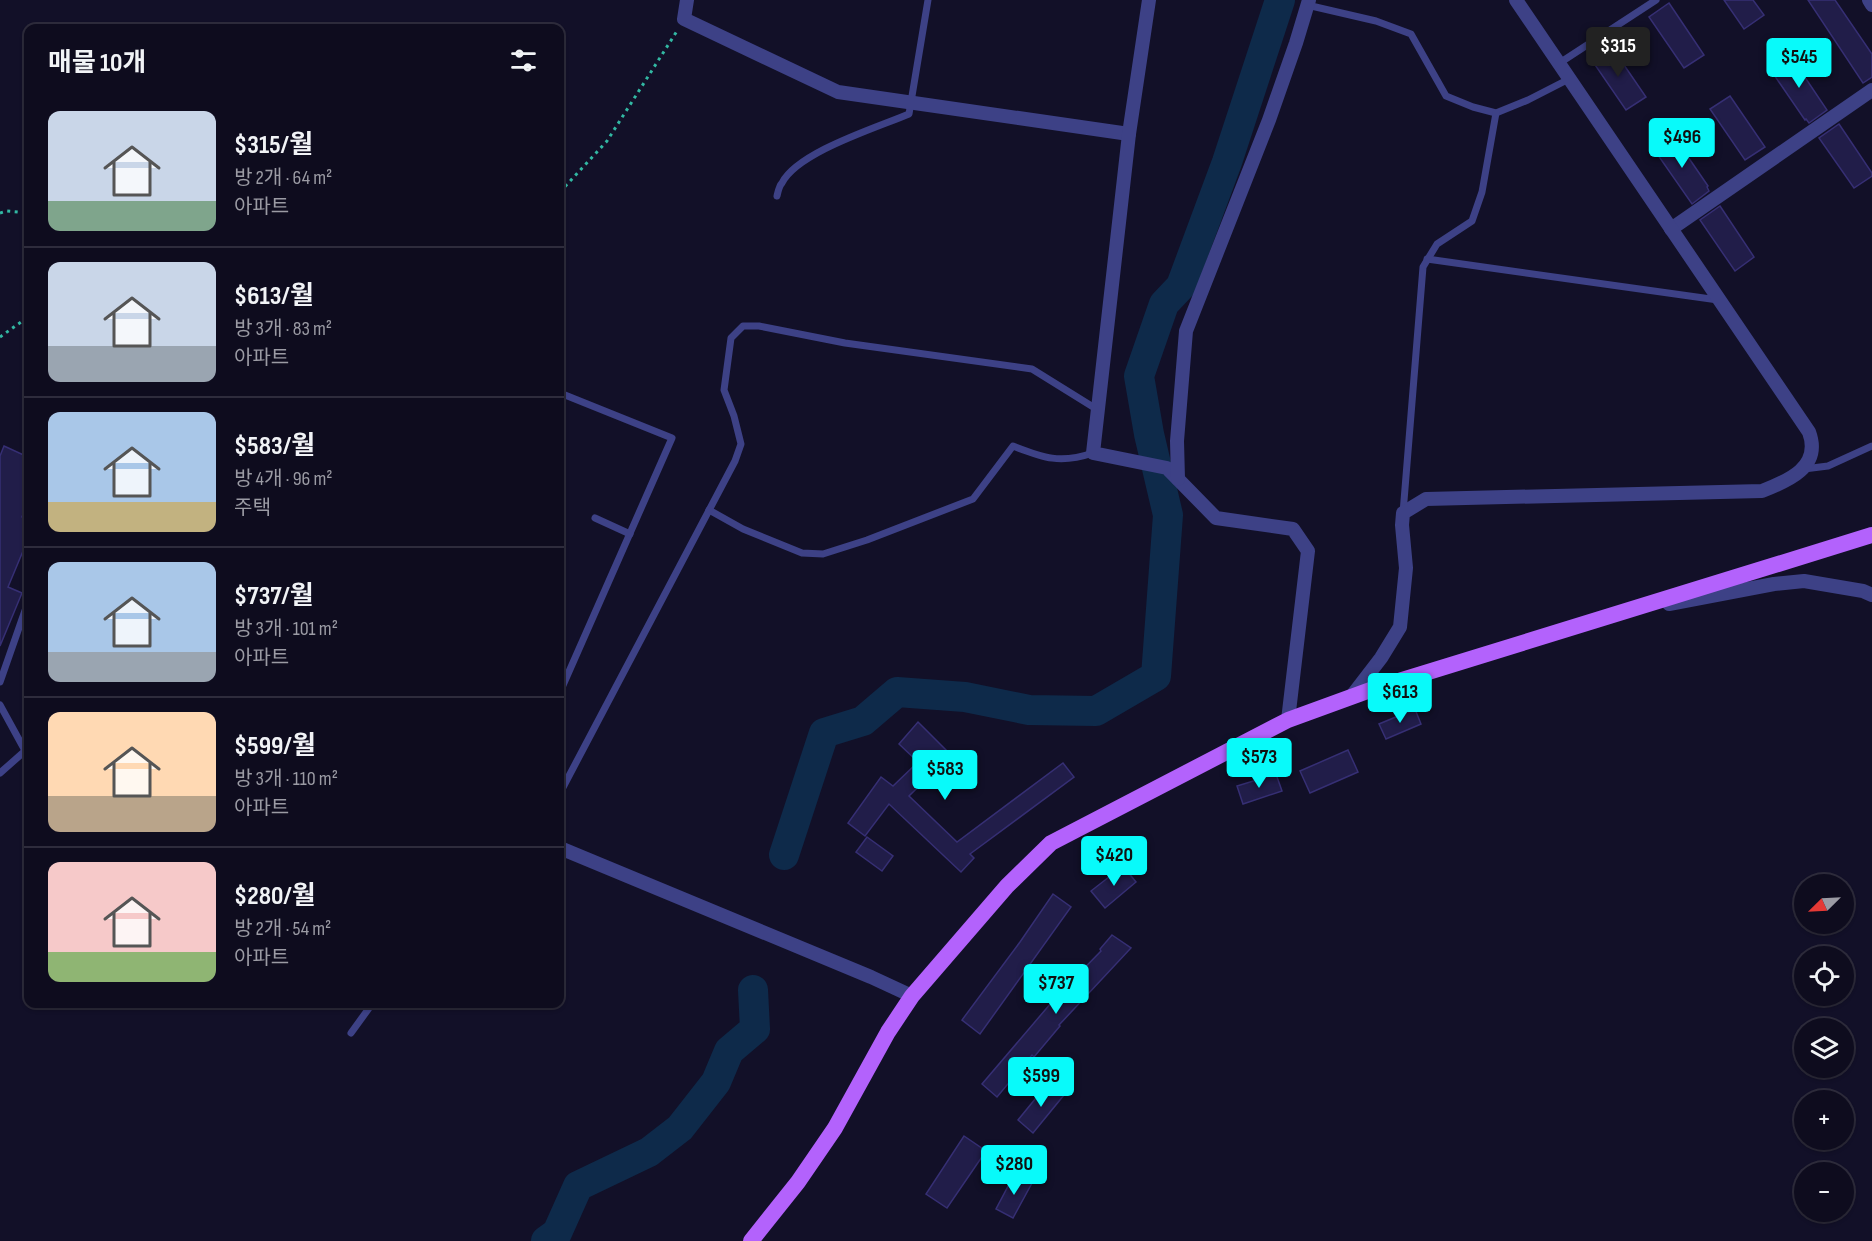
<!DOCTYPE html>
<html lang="ko">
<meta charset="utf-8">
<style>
:root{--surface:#0e0c1e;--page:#171527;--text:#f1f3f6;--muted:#9b9ba4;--line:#2e2c3c;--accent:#08fafa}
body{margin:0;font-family:"Sofia Sans Condensed","Noto Sans KR",sans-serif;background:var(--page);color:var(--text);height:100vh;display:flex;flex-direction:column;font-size:22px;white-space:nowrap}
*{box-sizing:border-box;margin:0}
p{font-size:20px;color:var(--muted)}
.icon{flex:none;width:33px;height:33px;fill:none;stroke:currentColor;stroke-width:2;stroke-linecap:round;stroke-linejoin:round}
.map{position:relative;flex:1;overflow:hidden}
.drawer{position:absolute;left:24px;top:24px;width:540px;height:984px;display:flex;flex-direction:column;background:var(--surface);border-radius:12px;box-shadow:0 2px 4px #0004,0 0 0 2px var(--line)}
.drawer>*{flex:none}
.needle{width:39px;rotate:246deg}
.fabs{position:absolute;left:1794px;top:874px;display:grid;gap:12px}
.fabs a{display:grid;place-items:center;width:60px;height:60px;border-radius:50%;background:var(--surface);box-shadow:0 2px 4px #0004,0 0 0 2px var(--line);font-size:30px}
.price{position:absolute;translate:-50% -51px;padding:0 14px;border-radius:6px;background:var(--accent);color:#111;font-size:20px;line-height:39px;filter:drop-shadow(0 2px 3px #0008)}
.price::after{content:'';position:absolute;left:50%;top:36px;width:18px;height:14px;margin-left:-9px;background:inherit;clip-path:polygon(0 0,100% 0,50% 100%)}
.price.current{background:#222;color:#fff}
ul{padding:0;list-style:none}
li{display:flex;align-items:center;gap:18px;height:150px;padding:0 24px}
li+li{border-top:2px solid var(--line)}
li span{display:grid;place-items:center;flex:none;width:168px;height:120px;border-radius:12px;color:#555}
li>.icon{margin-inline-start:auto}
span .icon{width:72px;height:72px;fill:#fffc;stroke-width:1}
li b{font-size:26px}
h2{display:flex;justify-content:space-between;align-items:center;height:72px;padding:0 24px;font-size:26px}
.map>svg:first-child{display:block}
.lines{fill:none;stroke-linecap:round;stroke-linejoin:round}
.river{stroke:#0e2a4a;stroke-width:30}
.building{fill:#211d49;stroke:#362f74;stroke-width:1.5}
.path{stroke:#32b8a3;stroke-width:3;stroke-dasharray:3 4.5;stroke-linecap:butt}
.service{stroke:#3d4186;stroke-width:7}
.minor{stroke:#3d4186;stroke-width:14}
.primary{stroke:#b362fc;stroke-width:16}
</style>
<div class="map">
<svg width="1872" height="1241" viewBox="0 0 1872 1241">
<rect width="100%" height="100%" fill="#121028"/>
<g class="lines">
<g class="river">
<path d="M784,855L824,733L863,721L897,692L965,697L1029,710L1096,711L1156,676L1168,515L1149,434L1139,376L1164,304L1181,286L1227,162L1280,0"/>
<path d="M546,1241L557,1233L578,1186L649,1152L680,1128L716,1082L729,1051L755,1029L753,990"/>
</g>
</g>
<g class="building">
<path d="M1724,0H1753L1764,15L1744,29Z"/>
<path d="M1808,0H1835L1872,54V77L1863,83Z"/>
<path d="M1669,3L1704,55L1684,68L1649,17Z"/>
<path d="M1611,46L1646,97L1626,110L1591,59Z"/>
<path d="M1790,55L1827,110L1809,123L1806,119L1805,120L1770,69Z"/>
<path d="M1730,96L1765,147L1745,160L1710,109Z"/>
<path d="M1839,124L1872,173V176L1854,188L1819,138Z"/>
<path d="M1673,135L1708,186L1707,187L1709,191L1692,204L1653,148Z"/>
<path d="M1720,206L1754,257L1735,271L1700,220Z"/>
<path d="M4,446L28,457V501L22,517L28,520V539L8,587L22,593L0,646V456Z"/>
<path d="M1415,709L1421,724L1386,739L1379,724Z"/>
<path d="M918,722L951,755L909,796L957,842L1063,763L1074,777L970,854L974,858L961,872L889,804L865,836L848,823L881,777L893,786L918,762L899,744Z"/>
<path d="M1348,750L1358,772L1310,793L1300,771Z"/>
<path d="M1276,774L1282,791L1243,804L1237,786Z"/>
<path d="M867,837L893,856L882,871L856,852Z"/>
<path d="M1123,866L1136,882L1105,908L1091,891Z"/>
<path d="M1053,894L1071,907L980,1034L962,1020L1020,942Z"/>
<path d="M1112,935L1131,948L1059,1025L1060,1026L1034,1057L1032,1055L997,1097L982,1084L1057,996L1101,951L1100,949Z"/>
<path d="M1049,1082L1064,1095L1033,1133L1018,1120Z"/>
<path d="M964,1136L986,1151L947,1208L926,1194Z"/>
<path d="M1015,1173L1032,1183L1013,1218L996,1209Z"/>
</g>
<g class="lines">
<g class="path">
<path d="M560,192L607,141L677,31"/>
<path d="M0,213L7,211L28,213"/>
<path d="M0,337L28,317"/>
</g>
<g class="service">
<path d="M1307,5L1376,21L1411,34L1446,96L1473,107L1496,113L1528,100L1569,79"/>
<path d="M1558,64L1656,0"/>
<path d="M777,196C778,192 779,186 782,183C798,152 876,128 909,114L928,0"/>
<path d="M1427,259L1718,300"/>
<path d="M560,393L672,438L560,692"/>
<path d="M1804,469L1828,466L1872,446"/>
<path d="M709,510L743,529L802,553L823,554L867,540L973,499L1013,446C1044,458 1060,464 1093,453"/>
<path d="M1403,513L1423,267L1437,244L1472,221L1482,192L1496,113"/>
<path d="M595,518L630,534"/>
<path d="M0,682L28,602"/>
<path d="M0,705L28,756"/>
<path d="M0,773L25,751"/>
<path d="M560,793L735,461L741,444L734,416L724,390L731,338L743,326H759L845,343L1032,369L1098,410"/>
<path d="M351,1033L372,1004"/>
</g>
<g class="minor">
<path d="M687,0L684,19L838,92L1129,134"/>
<path d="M1149,0L1129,134L1093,453L1167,468L1216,518L1293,529L1308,551L1288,720"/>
<path d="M1869,0L1872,5"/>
<path d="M1671,229L1872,90"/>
<path d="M1178,479L1177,441L1186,331L1269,120L1296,43L1309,0"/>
<path d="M1669,604L1774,584L1804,581L1863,591L1872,595"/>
<path d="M1351,697L1381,658L1400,627L1406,568L1402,525L1403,513L1426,499L1762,491C1788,481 1822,467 1809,432L1516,0"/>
<path d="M560,848L871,977L912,996"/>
</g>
<path class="primary" d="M751,1241L798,1182L835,1128L888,1032L912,996L1007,886L1051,843L1288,720L1373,689L1872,535"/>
</g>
</svg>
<div class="fabs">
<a><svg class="needle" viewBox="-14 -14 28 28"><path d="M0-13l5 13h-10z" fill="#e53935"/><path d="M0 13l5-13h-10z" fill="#9b9ba4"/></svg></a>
<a><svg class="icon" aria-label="locate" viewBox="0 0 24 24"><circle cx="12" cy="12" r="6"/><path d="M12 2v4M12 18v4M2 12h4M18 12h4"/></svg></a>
<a><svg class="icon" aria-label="layers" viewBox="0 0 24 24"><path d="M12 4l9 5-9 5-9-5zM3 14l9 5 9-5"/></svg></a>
<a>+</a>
<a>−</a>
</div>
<b class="price current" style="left:1618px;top:78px">$315</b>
<b class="price" style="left:1799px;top:89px">$545</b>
<b class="price" style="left:1682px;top:169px">$496</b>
<b class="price" style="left:1400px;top:724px">$613</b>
<b class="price" style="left:1259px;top:789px">$573</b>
<b class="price" style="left:945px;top:801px">$583</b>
<b class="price" style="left:1114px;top:887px">$420</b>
<b class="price" style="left:1056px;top:1015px">$737</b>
<b class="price" style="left:1041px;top:1108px">$599</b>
<b class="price" style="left:1014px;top:1196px">$280</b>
<section class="drawer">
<h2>매물 10개<svg class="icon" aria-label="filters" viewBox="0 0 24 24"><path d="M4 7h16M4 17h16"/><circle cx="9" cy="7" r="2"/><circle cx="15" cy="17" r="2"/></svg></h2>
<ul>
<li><span style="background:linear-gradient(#c9d6e8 75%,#7fa58c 0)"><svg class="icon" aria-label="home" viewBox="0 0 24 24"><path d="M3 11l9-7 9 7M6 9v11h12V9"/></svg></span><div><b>$315/월</b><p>방 2개 · 64 m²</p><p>아파트</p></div></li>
<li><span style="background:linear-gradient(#c9d6e8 70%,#9aa5b1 0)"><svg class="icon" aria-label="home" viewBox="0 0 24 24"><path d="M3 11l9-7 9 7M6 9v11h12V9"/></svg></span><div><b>$613/월</b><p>방 3개 · 83 m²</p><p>아파트</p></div></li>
<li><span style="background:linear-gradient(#a9c7e8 75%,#c2b280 0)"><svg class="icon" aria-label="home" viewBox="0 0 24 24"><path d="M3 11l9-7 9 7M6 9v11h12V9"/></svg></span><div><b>$583/월</b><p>방 4개 · 96 m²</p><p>주택</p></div></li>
<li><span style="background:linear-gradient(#a9c7e8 75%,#9aa5b1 0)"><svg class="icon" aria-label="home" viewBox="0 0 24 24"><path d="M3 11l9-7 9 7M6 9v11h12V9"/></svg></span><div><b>$737/월</b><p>방 3개 · 101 m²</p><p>아파트</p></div></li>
<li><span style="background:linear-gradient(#ffd9b3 70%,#b9a48a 0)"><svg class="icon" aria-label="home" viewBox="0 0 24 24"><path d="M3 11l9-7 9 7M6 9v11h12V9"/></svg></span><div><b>$599/월</b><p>방 3개 · 110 m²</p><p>아파트</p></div></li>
<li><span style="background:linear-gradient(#f6c9c9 75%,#8fb573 0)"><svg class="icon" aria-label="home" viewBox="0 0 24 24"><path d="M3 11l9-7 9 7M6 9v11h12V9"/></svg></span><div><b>$280/월</b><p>방 2개 · 54 m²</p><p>아파트</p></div></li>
</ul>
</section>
</div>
